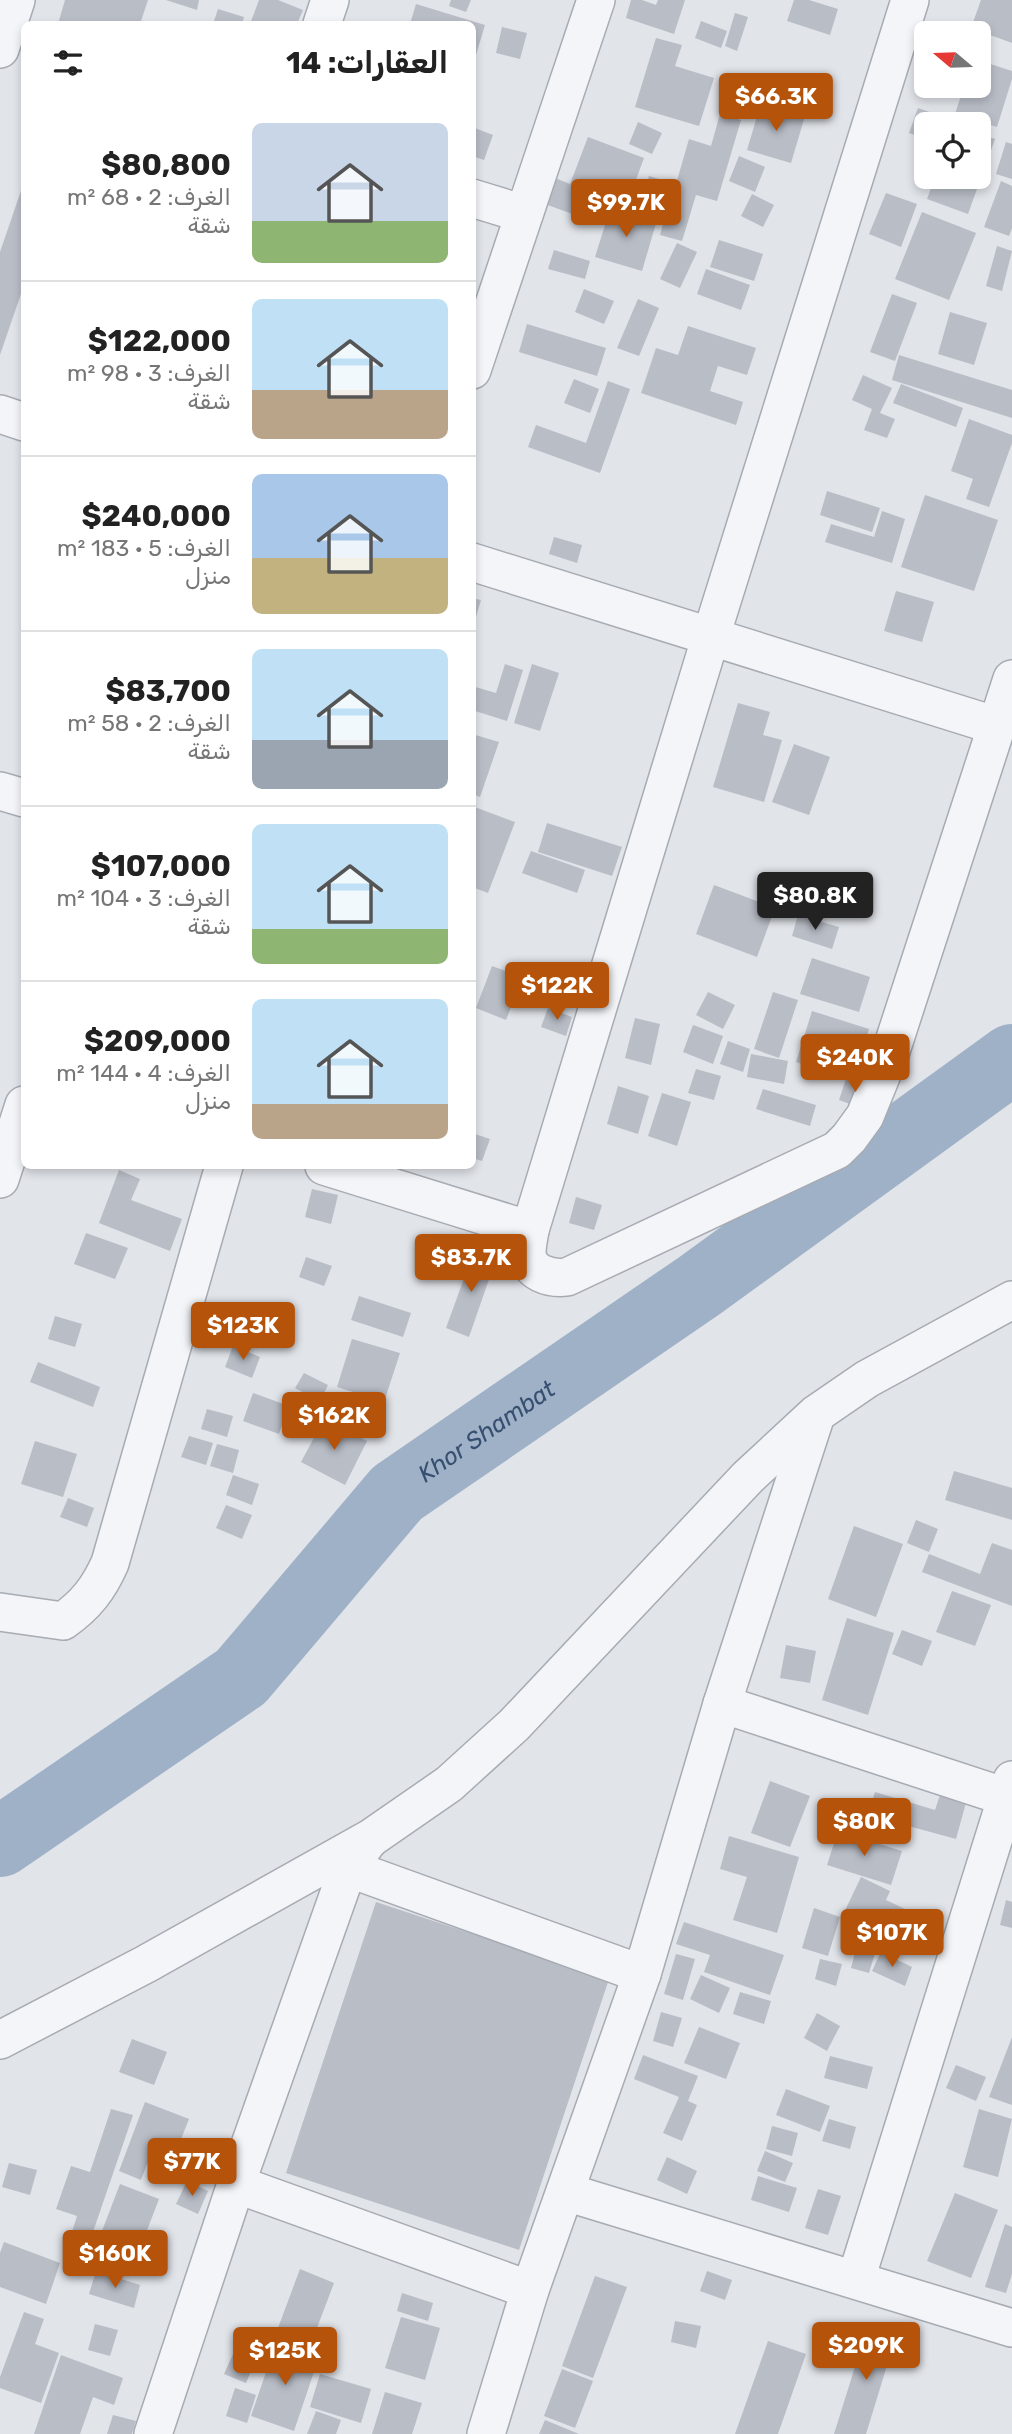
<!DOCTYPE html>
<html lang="ar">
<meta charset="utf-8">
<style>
:root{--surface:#fff;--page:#f6f6f6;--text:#222;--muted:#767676;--line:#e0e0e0;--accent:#b45309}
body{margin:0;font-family:Rubik,Cairo,sans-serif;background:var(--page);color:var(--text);direction:rtl;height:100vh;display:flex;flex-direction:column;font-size:26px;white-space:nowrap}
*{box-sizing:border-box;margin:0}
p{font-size:23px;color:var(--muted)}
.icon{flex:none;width:38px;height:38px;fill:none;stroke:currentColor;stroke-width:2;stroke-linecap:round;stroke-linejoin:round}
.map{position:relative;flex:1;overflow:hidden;direction:ltr}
.panel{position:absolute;left:21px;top:21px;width:455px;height:1148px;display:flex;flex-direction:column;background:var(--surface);border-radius:10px;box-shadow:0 4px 10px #0003;direction:rtl}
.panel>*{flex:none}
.needle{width:46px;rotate:289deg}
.tools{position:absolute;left:914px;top:21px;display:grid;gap:14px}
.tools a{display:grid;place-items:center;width:77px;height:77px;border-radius:10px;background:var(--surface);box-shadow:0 4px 10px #0003;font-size:35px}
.price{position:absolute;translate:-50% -60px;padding:0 16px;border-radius:7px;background:var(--accent);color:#fff;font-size:23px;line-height:46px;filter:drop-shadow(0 2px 4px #0008)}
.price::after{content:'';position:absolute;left:50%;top:42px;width:21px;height:16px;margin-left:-10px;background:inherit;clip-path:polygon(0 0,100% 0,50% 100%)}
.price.on{background:#222;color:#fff}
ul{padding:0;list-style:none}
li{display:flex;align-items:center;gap:21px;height:175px;padding:0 28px}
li+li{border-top:2px solid var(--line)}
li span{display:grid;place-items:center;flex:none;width:196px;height:140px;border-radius:10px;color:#555}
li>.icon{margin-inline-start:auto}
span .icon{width:84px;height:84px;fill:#fffc;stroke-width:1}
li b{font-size:30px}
h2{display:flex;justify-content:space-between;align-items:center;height:84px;padding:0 28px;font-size:30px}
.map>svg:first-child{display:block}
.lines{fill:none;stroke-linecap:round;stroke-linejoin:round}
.river{stroke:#9fb1c7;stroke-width:70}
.building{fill:#b9bdc6}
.minor-casing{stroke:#a7abb3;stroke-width:40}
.minor{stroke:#f4f5f8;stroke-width:37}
.labels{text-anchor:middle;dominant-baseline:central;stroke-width:5;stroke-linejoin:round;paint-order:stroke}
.water-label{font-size:24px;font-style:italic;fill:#375071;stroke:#f1f3f7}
</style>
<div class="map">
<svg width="1012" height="2434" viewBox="0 0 1012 2434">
<rect width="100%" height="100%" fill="#e1e4e9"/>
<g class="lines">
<path class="river" id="s1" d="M0,1842L241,1677L397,1493L699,1286L1012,1059"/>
</g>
<g class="building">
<path d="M65,0H148L140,24H58Z"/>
<path d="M166,0H199L197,10Z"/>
<path d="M259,0H278L303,10L297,24H250Z"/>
<path d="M451,0H471L466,12L449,6Z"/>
<path d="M631,0H642L656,5L658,0H685L674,34L626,18Z"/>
<path d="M794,0H809L838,9L830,35L787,21Z"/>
<path d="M981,0H1012V43L971,28Z"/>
<path d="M416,4L485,25L473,65L472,24H410Z"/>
<path d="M218,9L244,17L242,24H213Z"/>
<path d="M735,13L748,17L737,51L725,46Z"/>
<path d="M701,21L727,31L721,48L695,38Z"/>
<path d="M502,27L527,33L520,59L496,53Z"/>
<path d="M656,38L682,45L675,66L714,78L699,126L635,107Z"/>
<path d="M978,60L1012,71V79L997,127L955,114L964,86H978Z"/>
<path d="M761,103L805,116L791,163L747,150Z"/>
<path d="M918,108L938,115L935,124H926V139L909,133Z"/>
<path d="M720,114L741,120L717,201L696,195L682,241L660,235L666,213L640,206L649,176L676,184L689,139L711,146Z"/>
<path d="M638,122L662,133L652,154L629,144Z"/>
<path d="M472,127L493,135L484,160L472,156Z"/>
<path d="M978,133L995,139L968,214L927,199L935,177H978Z"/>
<path d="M588,137L644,158L627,204L596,192L586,219L545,204L555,178L570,184Z"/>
<path d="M1006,142L1012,144V179L996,174Z"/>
<path d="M739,156L765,167L755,192L729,181Z"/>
<path d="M1001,181L1012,186V228L1009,236L984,227Z"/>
<path d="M24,182V285L0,355V252Z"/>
<path d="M886,193L917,204L901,247L869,234Z"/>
<path d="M752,194L774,205L763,227L741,216Z"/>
<path d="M611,206L657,220L642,271L595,257Z"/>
<path d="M922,212L976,233L949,300L895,279Z"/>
<path d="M719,240L763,254L754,281L710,267Z"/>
<path d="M677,243L697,252L680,288L660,279Z"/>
<path d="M997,246L1012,251L1002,291L986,286Z"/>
<path d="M554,250L590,261L585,279L548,269Z"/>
<path d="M706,269L750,285L741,310L697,294Z"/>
<path d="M584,289L614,301L604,324L575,312Z"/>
<path d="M892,294L917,303L895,361L870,352Z"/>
<path d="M638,299L659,308L639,356L617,348Z"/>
<path d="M950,312L987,323L974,365L938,354Z"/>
<path d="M527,324L606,348L597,376L519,352Z"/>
<path d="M688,326L756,348L747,375L718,366L710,391L743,402L736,425L641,393L656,348L678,355Z"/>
<path d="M899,355L1012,390V418L892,380Z"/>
<path d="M863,375L892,388L880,413L895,419L887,438L864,430L872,409L852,400Z"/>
<path d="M574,379L599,389L590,413L564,403Z"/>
<path d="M608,381L630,389L600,473L528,447L536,425L586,443Z"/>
<path d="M901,384L963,408L956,427L893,403Z"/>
<path d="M969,419L1012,435V443L989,507L966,499L973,479L951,471Z"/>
<path d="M827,491L880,508L872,532L820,515Z"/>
<path d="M925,495L998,520L974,591L901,567Z"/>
<path d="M882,511L905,519L892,563L825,542L831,524L874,537Z"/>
<path d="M554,537L582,545L577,563L549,554Z"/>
<path d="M896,591L934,602L922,642L884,631Z"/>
<path d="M472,598L481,600L473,627H472Z"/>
<path d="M505,664L523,670L507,721L472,710V686L496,693Z"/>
<path d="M532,664L559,673L540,731L514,723Z"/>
<path d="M738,703L770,712L763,735L782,740L764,802L713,787Z"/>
<path d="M472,734L499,742L480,797L472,794Z"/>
<path d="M794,744L830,757L809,815L772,802Z"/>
<path d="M472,806L515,822L488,893L472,887Z"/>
<path d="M547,823L622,847L612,876L538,852Z"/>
<path d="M531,851L585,870L577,893L522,873Z"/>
<path d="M714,885L775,908L757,957L696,934Z"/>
<path d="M798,915L839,927L832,949L792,936Z"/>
<path d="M812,958L870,977L859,1012L800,994Z"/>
<path d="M492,966L523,977L506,1020L476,1008Z"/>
<path d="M708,992L735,1005L723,1029L696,1015Z"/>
<path d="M773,992L798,1000L779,1058L754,1049Z"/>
<path d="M548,1008L572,1017L566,1036L541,1027Z"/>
<path d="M812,1011L869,1029L853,1081L796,1062Z"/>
<path d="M635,1018L660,1024L651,1065L625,1058Z"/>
<path d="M693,1025L723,1036L713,1064L683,1052Z"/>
<path d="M728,1041L750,1049L743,1072L720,1064Z"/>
<path d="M751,1054L788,1061L784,1084L747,1077Z"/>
<path d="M696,1069L721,1076L714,1100L688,1093Z"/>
<path d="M846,1079L871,1088L864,1109L839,1100Z"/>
<path d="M618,1086L649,1096L638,1134L607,1124Z"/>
<path d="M763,1089L816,1105L810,1126L756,1109Z"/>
<path d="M662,1093L691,1102L677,1146L648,1136Z"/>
<path d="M472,1133L490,1139L482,1161L472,1158Z"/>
<path d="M119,1170L140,1179L131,1200L182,1219L170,1251L99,1223Z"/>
<path d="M312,1189L338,1195L331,1224L305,1217Z"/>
<path d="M576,1197L602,1205L594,1230L569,1223Z"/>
<path d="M86,1233L128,1248L115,1279L74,1264Z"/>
<path d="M474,1251L496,1259L469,1337L446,1328Z"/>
<path d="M306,1257L332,1266L324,1286L299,1277Z"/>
<path d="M359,1296L411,1313L403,1337L351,1320Z"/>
<path d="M55,1316L82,1324L75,1347L48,1339Z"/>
<path d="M352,1339L400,1353L384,1402L337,1387Z"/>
<path d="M233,1346L260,1357L252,1378L225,1367Z"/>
<path d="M38,1362L100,1387L93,1407L30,1382Z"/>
<path d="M304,1373L328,1385L320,1401L323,1402L316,1428L287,1421L294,1395L319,1401L295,1388Z"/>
<path d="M253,1393L289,1406L279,1434L243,1421Z"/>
<path d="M207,1409L233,1416L227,1437L201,1429Z"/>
<path d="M324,1419L367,1441L345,1485L301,1462Z"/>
<path d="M189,1436L213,1443L206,1465L181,1457Z"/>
<path d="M35,1441L77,1454L63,1497L21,1484Z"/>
<path d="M217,1444L239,1450L233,1473L210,1466Z"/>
<path d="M954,1471L1012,1488V1520L945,1500Z"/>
<path d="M233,1475L259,1484L252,1505L226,1495Z"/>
<path d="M68,1498L94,1508L87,1527L60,1517Z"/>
<path d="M226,1505L252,1515L242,1539L216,1528Z"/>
<path d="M916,1520L938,1529L929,1552L907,1543Z"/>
<path d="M854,1526L903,1544L876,1617L828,1599Z"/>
<path d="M992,1543L1012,1550V1606L922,1572L929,1554L980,1574Z"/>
<path d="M952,1591L991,1605L975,1646L936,1632Z"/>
<path d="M847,1618L894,1633L868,1715L822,1700Z"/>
<path d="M902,1630L932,1641L922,1666L892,1654Z"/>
<path d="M786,1645L816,1651L810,1683L780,1678Z"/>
<path d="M770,1781L810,1796L790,1847L751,1833Z"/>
<path d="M875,1792L935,1810L941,1792L967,1799L956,1839L868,1815Z"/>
<path d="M838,1831L902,1851L891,1885L827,1865Z"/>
<path d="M729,1836L799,1857L777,1933L733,1920L747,1877L720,1869Z"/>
<path d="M861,1877L890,1891L886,1900L909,1911L895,1943L841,1919Z"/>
<path d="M1006,1900L1012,1902V1928L1000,1925Z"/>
<path d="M376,1902L609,1979L519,2250L286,2173Z"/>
<path d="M814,1908L840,1917L828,1956L802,1948Z"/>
<path d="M684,1922L784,1955L770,1995L704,1972L710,1955L676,1944Z"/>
<path d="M859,1938L878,1943L869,1973L851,1968Z"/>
<path d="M881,1952L912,1967L905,1986L872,1971Z"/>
<path d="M676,1954L695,1959L683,2000L664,1994Z"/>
<path d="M820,1959L842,1964L836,1986L815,1979Z"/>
<path d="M701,1975L730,1988L719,2013L690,1999Z"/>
<path d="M740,1992L771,2001L764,2024L733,2014Z"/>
<path d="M661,2012L682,2018L673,2047L653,2041Z"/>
<path d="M817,2013L840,2026L827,2051L804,2038Z"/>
<path d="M699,2027L740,2043L726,2079L684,2063Z"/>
<path d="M1012,2037V2105L989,2097Z"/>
<path d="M132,2039L167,2052L154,2085L119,2072Z"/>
<path d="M643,2055L698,2076L688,2101L697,2105L682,2141L663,2133L679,2097L634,2079Z"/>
<path d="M830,2056L873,2067L867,2089L824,2078Z"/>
<path d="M956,2065L986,2077L976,2101L946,2088Z"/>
<path d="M786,2089L830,2106L820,2132L776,2115Z"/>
<path d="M145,2102L189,2119L170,2167L149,2159L141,2180L119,2171Z"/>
<path d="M111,2109L133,2115L93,2232L141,2248L131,2276L65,2254L77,2216L56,2209L71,2166L90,2172Z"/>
<path d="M979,2109L1012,2119L998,2177L963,2167Z"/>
<path d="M829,2119L856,2127L850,2149L822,2141Z"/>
<path d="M772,2126L798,2133L792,2156L766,2149Z"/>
<path d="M765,2151L793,2163L785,2182L757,2171Z"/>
<path d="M667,2157L697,2171L687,2194L657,2180Z"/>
<path d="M9,2163L37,2170L30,2195L2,2187Z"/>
<path d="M758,2176L797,2188L789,2212L751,2200Z"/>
<path d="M187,2181L208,2191L198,2214L176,2204Z"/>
<path d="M120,2184L159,2199L141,2246L102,2231Z"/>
<path d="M818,2189L841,2196L828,2235L805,2228Z"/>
<path d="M955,2193L998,2210L971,2278L927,2261Z"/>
<path d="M1005,2224L1012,2227V2274L1006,2293L985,2287Z"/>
<path d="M4,2242L60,2263L46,2304L0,2287V2253Z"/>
<path d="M300,2269L334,2283L312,2341L278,2328Z"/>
<path d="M96,2271L140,2285L134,2308L89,2294Z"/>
<path d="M707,2271L732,2280L725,2300L700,2291Z"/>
<path d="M595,2276L627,2287L593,2378L562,2366Z"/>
<path d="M402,2293L433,2303L428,2321L397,2311Z"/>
<path d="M24,2312L44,2319L35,2344L59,2353L41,2403L0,2388V2377Z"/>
<path d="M401,2317L440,2328L425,2380L385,2368Z"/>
<path d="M675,2321L701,2326L696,2348L671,2342Z"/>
<path d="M95,2324L118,2330L110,2356L88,2350Z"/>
<path d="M868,2325L897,2333L866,2434H834Z"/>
<path d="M768,2341L806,2354L778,2434H735Z"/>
<path d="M276,2343L319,2357L294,2431L251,2416Z"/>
<path d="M235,2350L256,2359L246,2383L224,2374Z"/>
<path d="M61,2355L123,2378L114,2405L93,2397L80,2434H34Z"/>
<path d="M562,2369L593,2381L575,2428L544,2416Z"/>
<path d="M320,2374L371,2389L361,2423L310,2407Z"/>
<path d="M235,2388L256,2395L247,2423L226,2416Z"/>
<path d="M385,2392L422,2403L412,2434H372Z"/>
<path d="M316,2411L341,2420L336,2434H307Z"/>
<path d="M113,2415L136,2421L132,2434H107Z"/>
<path d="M545,2420L579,2434H539Z"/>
</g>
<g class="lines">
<g class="minor-casing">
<g id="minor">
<path d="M322,24L330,0"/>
<path d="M0,49L16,0"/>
<path d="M472,198L524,214"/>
<path d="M472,370L596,0"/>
<path d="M0,414L24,422"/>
<path d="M472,562L997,726"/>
<path d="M0,791L24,798"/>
<path d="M324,1166L530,1230L711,636L910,0"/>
<path d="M0,1179L24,1105"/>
<path d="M530,1230C529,1237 527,1245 527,1253C528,1273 550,1279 567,1277L837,1150L849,1138L865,1116L890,1054L1012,679"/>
<path d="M0,1612L63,1621C86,1605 99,1588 110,1563L224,1166"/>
<path d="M722,1704L1012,1799"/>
<path d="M348,1868L642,1974"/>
<path d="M0,2040L146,1964L371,1838L449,1784L514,1725L748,1477L816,1414L867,1379L1012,1300"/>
<path d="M236,2184L530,2290"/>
<path d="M566,2192L1012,2328"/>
<path d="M856,2279L1012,1780"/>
<path d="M153,2434L236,2184L348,1868L368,1841"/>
<path d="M486,2434L530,2290L642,1974L722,1704L815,1418"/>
</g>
</g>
<use href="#minor" class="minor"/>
</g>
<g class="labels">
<g class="water-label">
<text stroke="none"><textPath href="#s1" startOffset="642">Khor Shambat</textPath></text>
</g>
</g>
</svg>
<div class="tools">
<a><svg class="needle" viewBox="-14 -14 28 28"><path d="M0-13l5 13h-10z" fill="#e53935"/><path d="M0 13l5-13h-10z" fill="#767676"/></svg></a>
<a><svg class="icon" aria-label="locate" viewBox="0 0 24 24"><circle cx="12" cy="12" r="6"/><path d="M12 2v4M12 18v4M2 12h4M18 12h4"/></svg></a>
</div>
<b class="price" style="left:776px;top:133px">$66.3K</b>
<b class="price" style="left:626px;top:239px">$99.7K</b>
<b class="price on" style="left:815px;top:932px">$80.8K</b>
<b class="price" style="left:557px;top:1022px">$122K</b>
<b class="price" style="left:855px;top:1094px">$240K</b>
<b class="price" style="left:471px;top:1294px">$83.7K</b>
<b class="price" style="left:243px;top:1362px">$123K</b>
<b class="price" style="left:334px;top:1452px">$162K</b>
<b class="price" style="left:864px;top:1858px">$80K</b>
<b class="price" style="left:892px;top:1969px">$107K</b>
<b class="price" style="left:192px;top:2198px">$77K</b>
<b class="price" style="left:115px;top:2290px">$160K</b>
<b class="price" style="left:866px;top:2382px">$209K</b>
<b class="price" style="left:285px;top:2387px">$125K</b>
<section class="panel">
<h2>العقارات: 14<svg class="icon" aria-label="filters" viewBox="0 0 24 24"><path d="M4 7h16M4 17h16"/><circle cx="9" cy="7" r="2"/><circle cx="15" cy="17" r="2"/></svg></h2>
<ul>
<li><span style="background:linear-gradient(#c9d6e8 70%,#8fb573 0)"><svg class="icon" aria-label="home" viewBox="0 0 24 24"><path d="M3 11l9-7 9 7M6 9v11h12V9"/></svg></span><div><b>$80,800</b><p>الغرف: 2 · 68 m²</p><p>شقة</p></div></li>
<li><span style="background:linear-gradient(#bfe0f5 65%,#b9a48a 0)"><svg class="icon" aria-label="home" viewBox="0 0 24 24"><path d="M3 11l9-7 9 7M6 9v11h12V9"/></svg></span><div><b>$122,000</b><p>الغرف: 3 · 98 m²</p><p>شقة</p></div></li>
<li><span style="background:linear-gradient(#a9c7e8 60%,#c2b280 0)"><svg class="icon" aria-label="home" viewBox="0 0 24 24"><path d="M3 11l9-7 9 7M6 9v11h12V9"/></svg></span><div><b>$240,000</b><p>الغرف: 5 · 183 m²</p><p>منزل</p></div></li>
<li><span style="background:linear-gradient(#bfe0f5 65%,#9aa5b1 0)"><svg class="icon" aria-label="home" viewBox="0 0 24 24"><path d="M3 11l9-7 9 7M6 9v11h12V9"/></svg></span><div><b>$83,700</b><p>الغرف: 2 · 58 m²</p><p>شقة</p></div></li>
<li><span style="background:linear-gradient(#bfe0f5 75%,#8fb573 0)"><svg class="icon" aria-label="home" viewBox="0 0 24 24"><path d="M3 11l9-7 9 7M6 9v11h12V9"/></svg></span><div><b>$107,000</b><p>الغرف: 3 · 104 m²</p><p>شقة</p></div></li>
<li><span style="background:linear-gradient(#bfe0f5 75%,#b9a48a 0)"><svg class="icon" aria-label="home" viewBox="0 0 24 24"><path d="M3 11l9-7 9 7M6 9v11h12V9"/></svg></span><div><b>$209,000</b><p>الغرف: 4 · 144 m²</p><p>منزل</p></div></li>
</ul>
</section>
</div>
